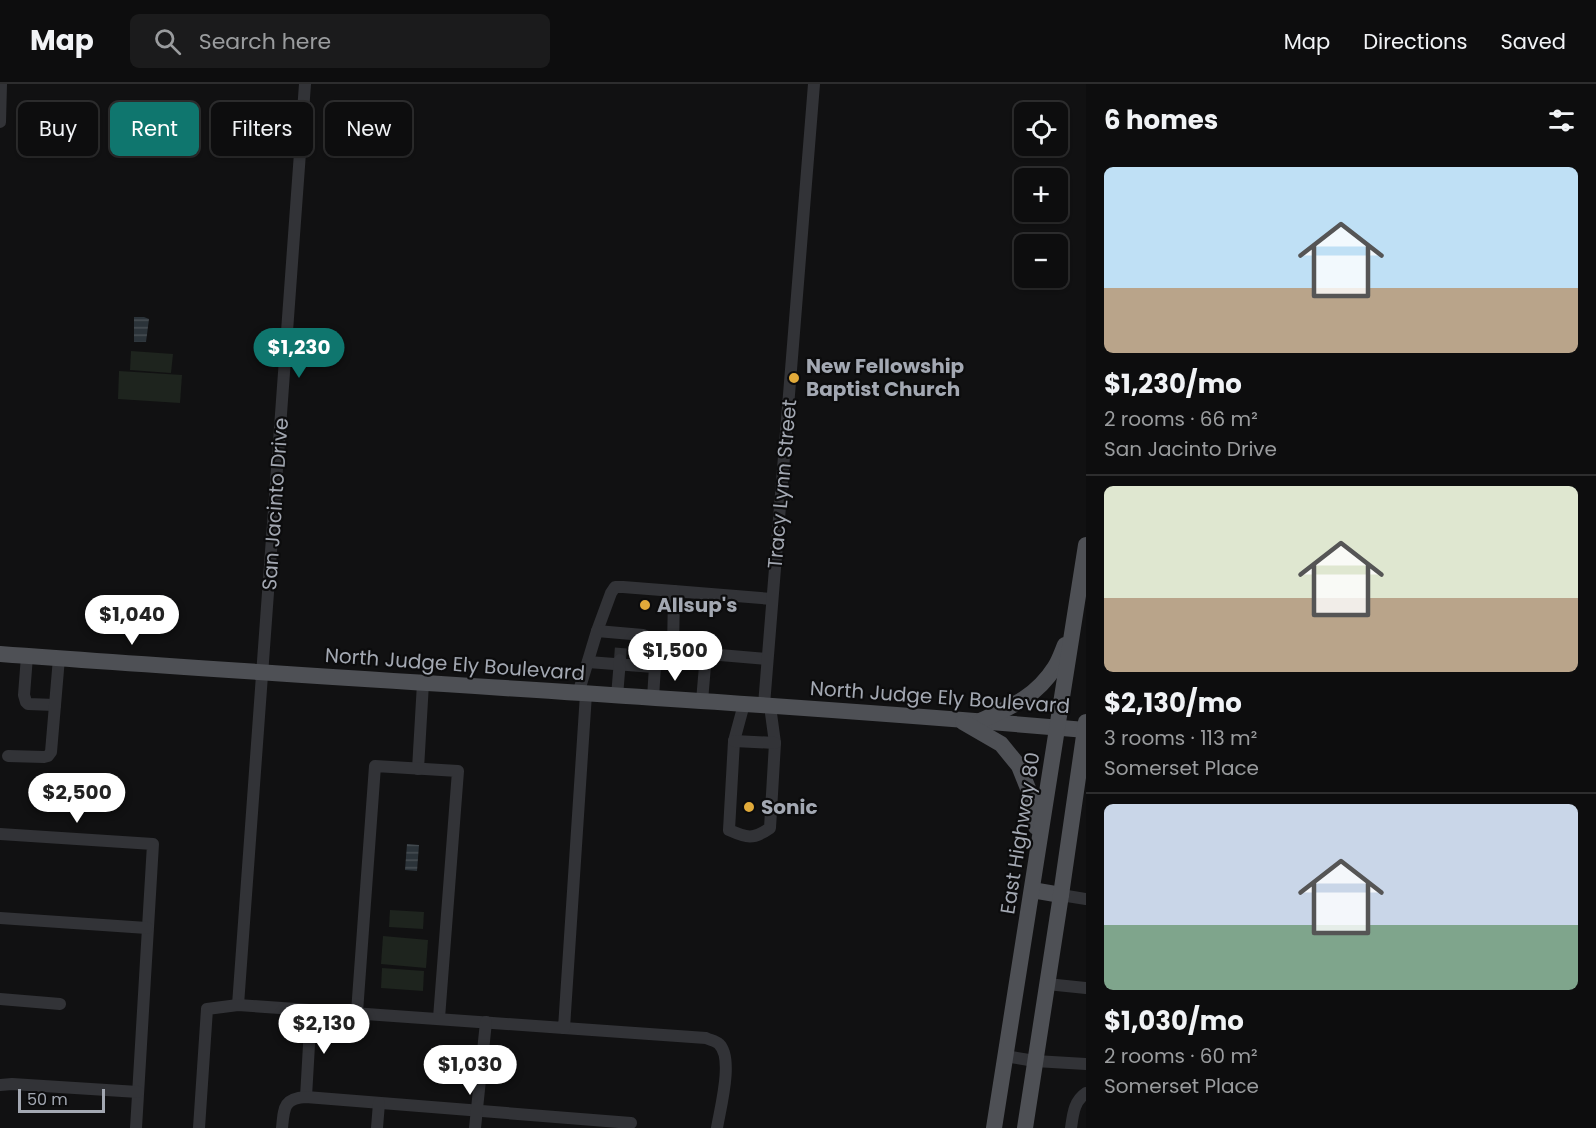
<!DOCTYPE html>
<meta charset="utf-8">
<style>
:root{--surface:#0d0d0e;--page:#1b1b1c;--text:#f1f3f6;--muted:#9a9c9e;--line:#2d2d2e;--accent:#0f766e}
body{margin:0;font-family:Poppins,sans-serif;background:var(--page);color:var(--text);height:100vh;display:flex;flex-direction:column;font-size:22px;white-space:nowrap}
*{box-sizing:border-box;margin:0}
p{font-size:20px;color:var(--muted)}
.icon{flex:none;width:33px;height:33px;fill:none;stroke:currentColor;stroke-width:2;stroke-linecap:round;stroke-linejoin:round}
.map{position:relative;flex:1;overflow:hidden}
.panel{display:flex;flex-direction:column;background:var(--surface);width:510px}
.panel>*{flex:none}
.banner{position:absolute;left:18px;top:18px;width:570px;height:54px;display:flex;gap:12px}
.fabs{position:absolute;left:1014px;top:18px;display:grid;gap:12px}
.fabs a{display:grid;place-items:center;width:54px;height:54px;border-radius:9px;background:var(--surface);box-shadow:0 2px 4px #0004,0 0 0 2px var(--line);font-size:30px}
.scale{position:absolute;left:18px;bottom:15px;width:87px;box-sizing:border-box;padding-left:6px;border:3px solid #a3a8b2;border-top:0;font-size:16px;line-height:21px;white-space:nowrap;color:#a3a8b2;-webkit-text-stroke:4px #0c0c0d;paint-order:stroke}
.price{position:absolute;translate:-50% -51px;padding:0 14px;border-radius:21px;background:#fff;color:#222;font-size:20px;line-height:39px;filter:drop-shadow(0 2px 3px #0008)}
.price::after{content:'';position:absolute;left:50%;top:36px;width:18px;height:14px;margin-left:-9px;background:inherit;clip-path:polygon(0 0,100% 0,50% 100%)}
.price.on{background:var(--accent);color:#fff}
ul{padding:0;list-style:none}
li{display:grid;align-content:center;gap:12px;height:318px;padding:0 18px}
li+li{border-top:2px solid var(--line)}
li span{display:grid;place-items:center;height:186px;border-radius:9px;color:#555}
li>.icon{margin-inline-start:auto}
span .icon{width:108px;height:108px;fill:#fffc;stroke-width:1}
li b{font-size:26px}
h2{display:flex;justify-content:space-between;align-items:center;height:72px;padding:0 18px;font-size:26px}
.pill{padding:0 21px;border-radius:9px;background:var(--surface);box-shadow:0 2px 4px #0004,0 0 0 2px var(--line);font-size:21px;line-height:54px}
.pill.on{background:var(--accent);color:#fff}
header{display:flex;align-items:center;gap:36px;box-sizing:border-box;height:84px;padding:0 30px;background:var(--surface);border-bottom:2px solid var(--line)}
header strong{font-size:28px}
nav{display:flex;gap:33px;margin-inline-start:auto;font-size:21px}
.search{width:420px;height:54px;background:var(--page);display:flex;align-items:center;gap:15px;box-sizing:border-box;padding:0 21px;border-radius:9px;color:var(--muted);font-size:22px}
main{display:flex;flex:1;min-height:0}
.map>svg:first-child{display:block}
.park{fill:#1e241e}
.water{fill:url(#water-rules)}
.lines{fill:none;stroke-linecap:round;stroke-linejoin:round}
.minor-tunnel{stroke:#2e2f32;stroke-width:12;stroke-dasharray:12 6;stroke-linecap:butt}
.minor{stroke:#323337;stroke-width:12}
.major{stroke:#4e5055;stroke-width:16}
.poi-dot{fill:#e1aa3a;stroke:#0c0c0d;stroke-width:2}
.labels{text-anchor:middle;dominant-baseline:central;stroke-width:4.5;stroke-linejoin:round;paint-order:stroke}
.poi-label{font-size:20px;font-weight:bold;fill:#a3a8b2;stroke:#0c0c0d;text-anchor:start}
.street-label{font-size:20px;fill:#a3a8b2;stroke:#0c0c0d}
</style>
<header>
<strong>Map</strong>
<div class="search"><svg class="icon" aria-label="search" viewBox="0 0 24 24"><circle cx="10" cy="10" r="6"/><path d="M15 15l6 6"/></svg>Search here</div>
<nav><a>Map</a><a>Directions</a><a>Saved</a></nav>
</header>
<main>
<div class="map">
<svg width="1086" height="1044" viewBox="0 0 1086 1044">
<defs>
<pattern id="water-rules" width="6" height="5" patternUnits="userSpaceOnUse" patternTransform="scale(1.5)"><rect width="6" height="5" fill="#2b3339"/><path d="M0 2.5h6" fill="none" stroke="#474e53"/></pattern>
</defs>
<rect width="100%" height="100%" fill="#111112"/>
<g class="park">
<path d="M131,267L173,270L171,289L130,286Z"/>
<path d="M119,287L182,291L180,319L118,315Z"/>
<path d="M390,826L424,828L423,845L389,843Z"/>
<path d="M383,852L428,856L426,884L381,880Z"/>
<path d="M382,884L424,887L423,907L381,904Z"/>
</g>
<g class="water">
<path d="M134,233H144L149,235L146,258H134Z"/>
<path d="M407,760L419,761L417,787L405,786Z"/>
</g>
<g class="lines">
<path class="minor-tunnel" d="M620,576L621,562"/>
<g class="minor">
<path d="M0,38L1,0"/>
<path d="M674,507L772,515"/>
<path d="M597,547L611,509L615,503H623L674,507L673,567L767,575"/>
<path d="M27,572L24,611L26,618L28,620L55,621"/>
<path d="M588,578L654,583"/>
<path d="M578,610L597,547L643,551L650,554L656,566L653,614"/>
<path d="M617,612L620,576"/>
<path d="M702,617L706,570"/>
<path d="M744,620L734,657L729,746C747,754 753,756 770,744L775,659L770,622"/>
<path d="M764,621L814,0"/>
<path d="M734,657L775,659"/>
<path d="M8,672L44,673L48,672L51,668L59,574"/>
<path d="M418,685L423,599"/>
<path d="M0,750L153,760L136,1044"/>
<path d="M1061,811L1086,815"/>
<path d="M0,834L147,844"/>
<path d="M1047,900L1086,904"/>
<path d="M0,915L60,920"/>
<path d="M238,921L305,0"/>
<path d="M357,928L375,682L458,687L439,934"/>
<path d="M564,944L706,954C710,956 716,957 719,960C734,974 720,1025 717,1044"/>
<path d="M1005,972L1035,977L1086,980"/>
<path d="M0,1001L12,1000L138,1008"/>
<path d="M306,1013L311,926"/>
<path d="M199,1044L207,925L238,921L564,944L586,610"/>
<path d="M282,1044C284,1025 283,1014 306,1013L631,1039"/>
<path d="M377,1044L379,1019"/>
<path d="M475,1044L486,938"/>
<path d="M1071,1044C1073,1030 1074,1017 1086,1009"/>
</g>
<g class="major">
<path d="M0,570C362,597 724,615 1086,646"/>
<path d="M980,637C1011,623 1036,613 1055,583C1059,577 1062,568 1065,561"/>
<path d="M963,638L1001,660L1019,682L1033,717L1036,743"/>
<path d="M1032,806L1061,811"/>
<path d="M994,1044L1086,461"/>
<path d="M1025,1044L1061,811L1086,638"/>
</g>
</g>
<g class="poi-dot">
<circle cx="794" cy="294" r="6"/>
<circle cx="645" cy="521" r="6"/>
<circle cx="749" cy="723" r="6"/>
</g>
<g class="labels">
<g class="poi-label">
<text x="806" y="282">New Fellowship<tspan x="806" dy="23">Baptist Church</tspan></text>
<text x="657" y="521">Allsup's</text>
<text x="761" y="723">Sonic</text>
</g>
<g class="street-label">
<text transform="translate(782 400) rotate(-85)">Tracy Lynn Street</text>
<text transform="translate(275 420) rotate(-86)">San Jacinto Drive</text>
<text transform="translate(455 580) rotate(4)">North Judge Ely Boulevard</text>
<text transform="translate(940 613) rotate(4)">North Judge Ely Boulevard</text>
<text transform="translate(1020 749) rotate(-81)">East Highway 80</text>
</g>
</g>
</svg>
<div class="fabs">
<a><svg class="icon" aria-label="locate" viewBox="0 0 24 24"><circle cx="12" cy="12" r="6"/><path d="M12 2v4M12 18v4M2 12h4M18 12h4"/></svg></a>
<a>+</a>
<a>−</a>
</div>
<div class="scale">50 m</div>
<b class="price on" style="left:299px;top:295px">$1,230</b>
<b class="price" style="left:132px;top:562px">$1,040</b>
<b class="price" style="left:675px;top:598px">$1,500</b>
<b class="price" style="left:77px;top:740px">$2,500</b>
<b class="price" style="left:324px;top:971px">$2,130</b>
<b class="price" style="left:470px;top:1012px">$1,030</b>
<div class="banner">
<a class="pill">Buy</a>
<a class="pill on">Rent</a>
<a class="pill">Filters</a>
<a class="pill">New</a>
</div>
</div>
<section class="panel">
<h2>6 homes<svg class="icon" aria-label="filters" viewBox="0 0 24 24"><path d="M4 7h16M4 17h16"/><circle cx="9" cy="7" r="2"/><circle cx="15" cy="17" r="2"/></svg></h2>
<ul>
<li><span style="background:linear-gradient(#bfe0f5 65%,#b9a48a 0)"><svg class="icon" aria-label="home" viewBox="0 0 24 24"><path d="M3 11l9-7 9 7M6 9v11h12V9"/></svg></span><div><b>$1,230/mo</b><p>2 rooms · 66 m²</p><p>San Jacinto Drive</p></div></li>
<li><span style="background:linear-gradient(#dfe7d0 60%,#b9a48a 0)"><svg class="icon" aria-label="home" viewBox="0 0 24 24"><path d="M3 11l9-7 9 7M6 9v11h12V9"/></svg></span><div><b>$2,130/mo</b><p>3 rooms · 113 m²</p><p>Somerset Place</p></div></li>
<li><span style="background:linear-gradient(#c9d6e8 65%,#7fa58c 0)"><svg class="icon" aria-label="home" viewBox="0 0 24 24"><path d="M3 11l9-7 9 7M6 9v11h12V9"/></svg></span><div><b>$1,030/mo</b><p>2 rooms · 60 m²</p><p>Somerset Place</p></div></li>
</ul>
</section>
</main>
